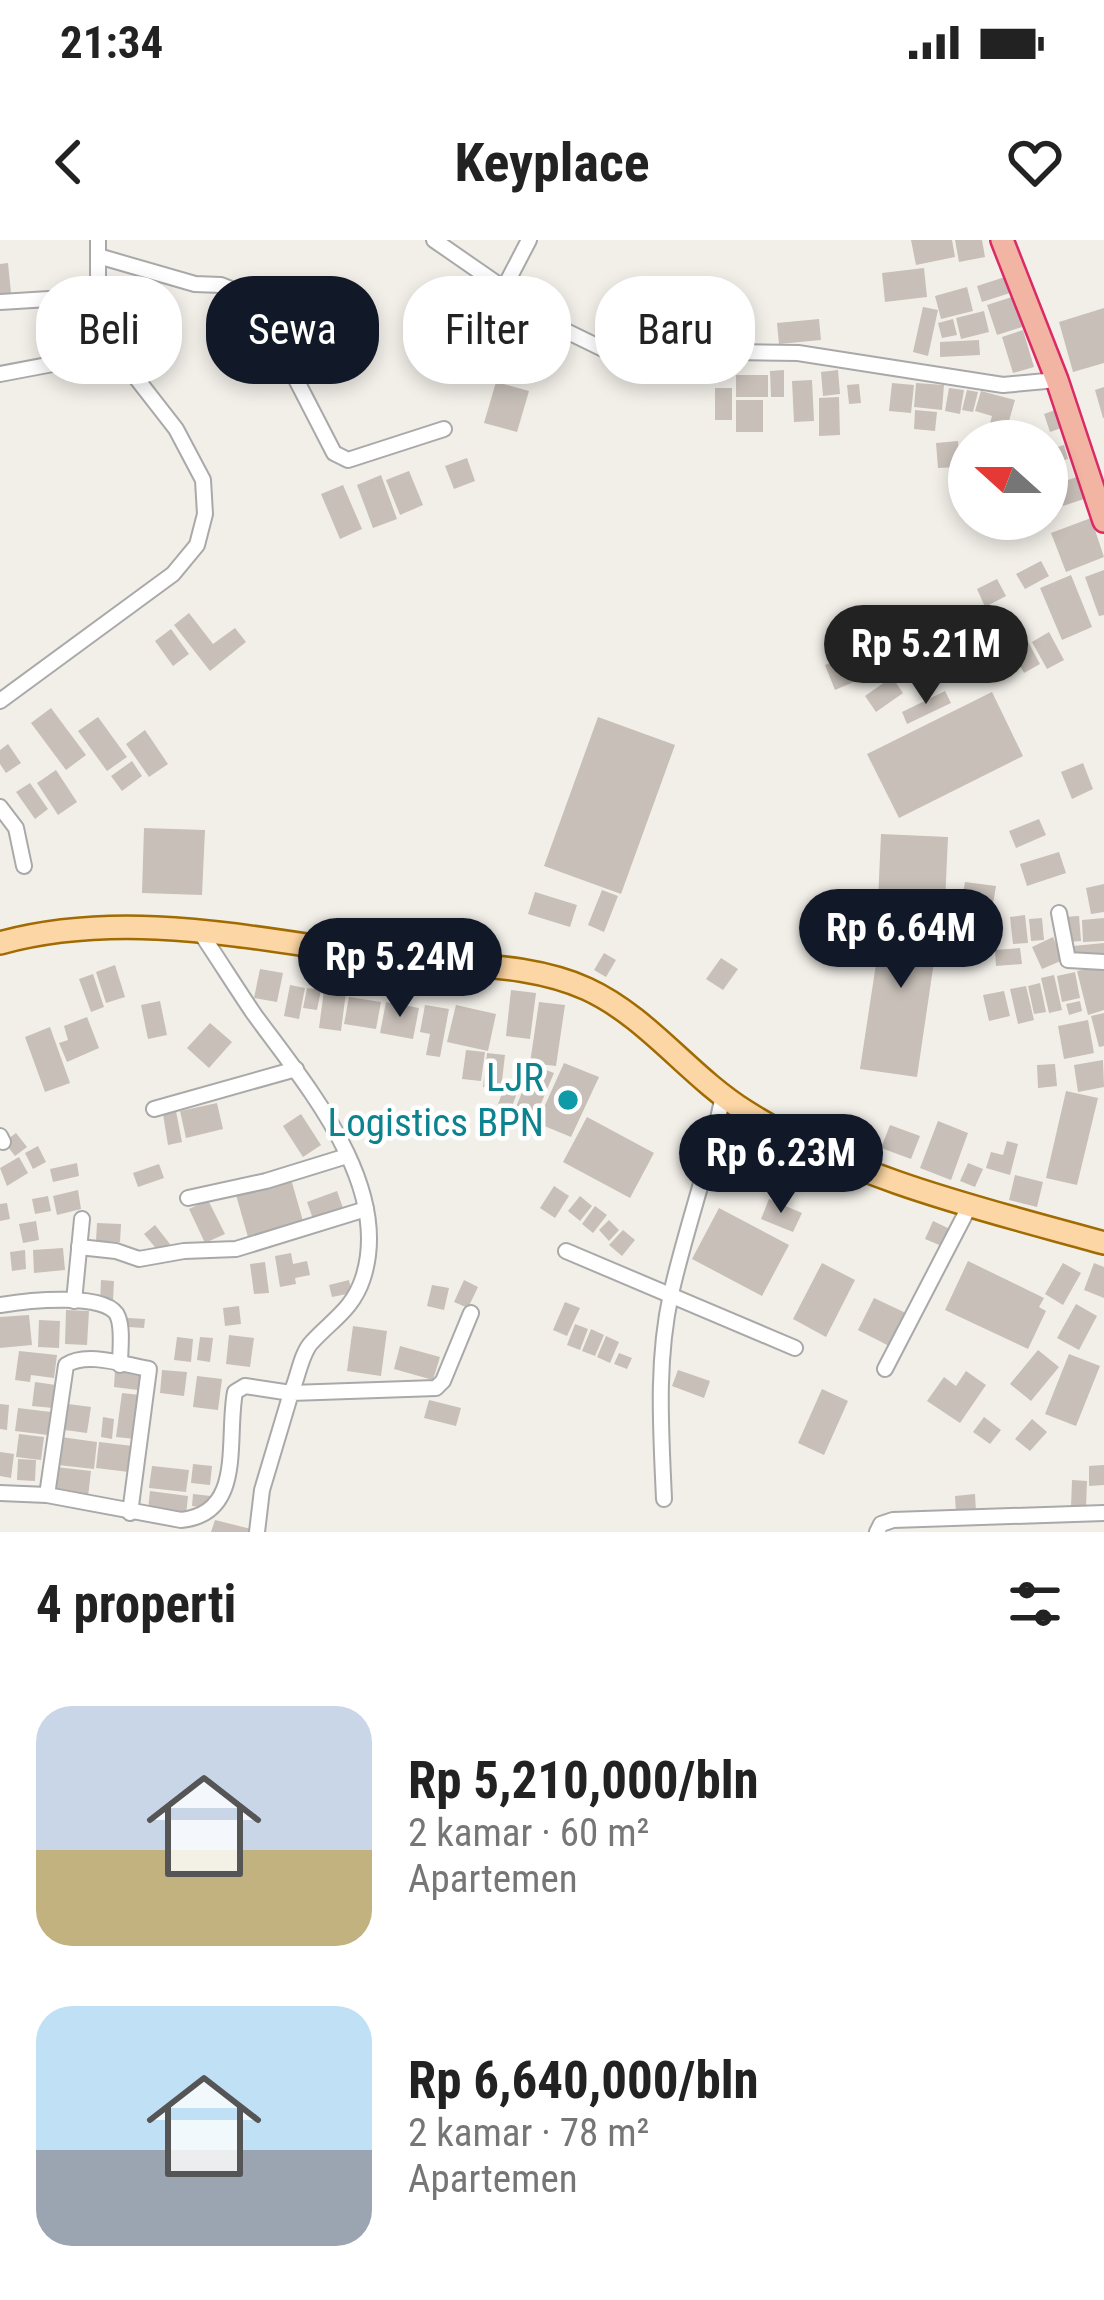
<!DOCTYPE html>
<html lang="id">
<meta charset="utf-8">
<style>
:root{--surface:#fff;--page:#f6f6f6;--text:#222;--muted:#767676;--accent:#111827}
body{margin:0;font-family:"Roboto Condensed",sans-serif;background:var(--page);color:var(--text);height:100vh;display:flex;flex-direction:column;font-size:45px;white-space:nowrap}
*{box-sizing:border-box;margin:0}
p{font-size:39px;color:var(--muted)}
.icon{flex:none;width:66px;height:66px;fill:none;stroke:currentColor;stroke-width:2;stroke-linecap:round;stroke-linejoin:round}
.map{position:relative;height:1292px;overflow:hidden}
.details{display:flex;flex-direction:column;background:var(--surface);flex:1}
.details>*{flex:none}
.top-card{position:absolute;left:36px;top:36px;width:1032px;height:108px;display:flex;gap:24px}
.needle{width:78px;rotate:291deg}
.controls{position:absolute;left:948px;top:180px;display:grid;gap:24px}
.controls a{display:grid;place-items:center;width:120px;height:120px;border-radius:50%;background:var(--surface);box-shadow:0 6px 18px #0003;font-size:60px}
.price{position:absolute;translate:-50% -102px;padding:0 27px;border-radius:42px;background:var(--accent);color:#fff;font-size:39px;line-height:78px;filter:drop-shadow(0 3px 6px #0008)}
.price::after{content:'';position:absolute;left:50%;top:72px;width:36px;height:27px;margin-left:-18px;background:inherit;clip-path:polygon(0 0,100% 0,50% 100%)}
.price.active{background:#222;color:#fff}
ul{padding:0;list-style:none}
li{display:flex;align-items:center;gap:36px;height:300px;padding:0 36px}
li span{display:grid;place-items:center;flex:none;width:336px;height:240px;border-radius:36px;color:#555}
li>.icon{margin-inline-start:auto}
span .icon{width:144px;height:144px;fill:#fffc;stroke-width:1}
li b{font-size:51px}
h2{display:flex;justify-content:space-between;align-items:center;height:144px;padding:0 36px;font-size:51px}
.chip{padding:0 42px;border-radius:48px;background:var(--surface);box-shadow:0 6px 18px #0003;font-size:42px;line-height:108px}
.chip.active{background:var(--accent);color:#fff}
.status{display:flex;justify-content:space-between;align-items:center;height:84px;padding:0 60px;background:var(--surface);direction:ltr}
.status svg{height:33px;fill:currentColor}
header{display:flex;justify-content:space-between;align-items:center;height:156px;padding:0 36px;background:var(--surface);font-size:54px;font-weight:700}
.map>svg:first-child{display:block}
.building{fill:#c7bfb8}
.lines{fill:none;stroke-linecap:round;stroke-linejoin:round}
.minor-casing{stroke:#a9a9a9;stroke-width:18}
.primary-casing{stroke:#a06b00;stroke-width:26}
.trunk-casing{stroke:#dc2a67;stroke-width:26}
.minor{stroke:#fff;stroke-width:14}
.primary{stroke:#fcd6a4;stroke-width:21}
.trunk{stroke:#f2b4a3;stroke-width:21}
.culture-dot{fill:#0f9aa8;stroke:#fff;stroke-width:4.5}
.labels{text-anchor:middle;dominant-baseline:central;stroke-width:9;stroke-linejoin:round;paint-order:stroke}
.culture-label{font-size:39px;fill:#0d838f;stroke:#fff;text-anchor:end}
</style>
<div class="status"><b>21:34</b><svg viewBox="0 0 49 12"><path d="M0 12V9h3v3zM5 12V6h3v6zM10 12V3h3v9zM15 12V0h3v12zM26 1h20v11H26zM47 4h2v5h-2z"/></svg></div>
<header><svg class="icon" aria-label="back" viewBox="0 0 24 24"><path d="M15 5l-7 7 7 7"/></svg>Keyplace<svg class="icon" aria-label="heart" viewBox="0 0 24 24"><path d="M12 20l-8-8c-3-5 5-10 8-4 3-6 11-1 8 4z"/></svg></header>
<div class="map">
<svg width="1104" height="1292" viewBox="0 0 1104 1292">
<rect width="100%" height="100%" fill="#f2efe9"/>
<g class="building">
<path d="M911,0H952L955,17L916,25Z"/>
<path d="M955,0H982L985,17L959,22Z"/>
<path d="M8,23L11,53L0,55V24Z"/>
<path d="M924,28L927,57L885,62L882,33Z"/>
<path d="M1005,37L1010,53L982,62L977,46Z"/>
<path d="M967,47L973,71L941,79L935,56Z"/>
<path d="M1012,57L1022,87L997,95L987,65Z"/>
<path d="M923,67L938,70L928,116L913,112Z"/>
<path d="M1104,68V123L1073,132L1059,82Z"/>
<path d="M984,71L989,92L961,99L956,78Z"/>
<path d="M819,79L821,100L779,104L777,83Z"/>
<path d="M953,79L957,95L942,98L938,83Z"/>
<path d="M1023,90L1034,127L1013,133L1002,97Z"/>
<path d="M979,100L980,115L940,117V102Z"/>
<path d="M784,130V157H771L770,131Z"/>
<path d="M838,130L840,154L823,156L821,132Z"/>
<rect x="736" y="135" width="32" height="22"/>
<path d="M812,140L814,181L794,182L792,141Z"/>
<path d="M496,142L529,151L517,192L484,183Z"/>
<path d="M892,143L914,145L911,173L889,171Z"/>
<path d="M916,143L944,145L942,170L914,167Z"/>
<path d="M859,144L861,163L849,164L847,145Z"/>
<path d="M1104,147V178H1103L1095,150Z"/>
<rect x="715" y="148" width="17" height="32"/>
<path d="M949,148L964,150L960,174L945,171Z"/>
<path d="M967,150L978,152L973,172L962,170Z"/>
<path d="M981,151L1015,160L1007,188L990,183L992,176L975,171Z"/>
<path d="M839,157L840,195L819,196V158Z"/>
<rect x="736" y="160" width="27" height="32"/>
<path d="M1058,169L1064,187L1050,192L1044,174Z"/>
<path d="M915,170L937,172L935,191L914,189Z"/>
<path d="M1027,184L1032,201H1003L1001,193Z"/>
<path d="M958,201L960,227L938,228L936,203Z"/>
<path d="M1064,205L1068,219L1047,225V210Z"/>
<path d="M467,218L475,241L454,249L445,226Z"/>
<path d="M409,231L423,265L400,275L386,240Z"/>
<path d="M381,235L397,279L373,288L357,245Z"/>
<path d="M1077,237L1084,259L1063,266L1056,244Z"/>
<path d="M343,245L362,289L340,299L321,254Z"/>
<path d="M1091,278L1104,317L1066,332L1051,293Z"/>
<path d="M1041,321L1049,336L1025,349L1016,334Z"/>
<path d="M1104,330V375L1099,376L1085,337Z"/>
<path d="M1071,335L1092,387L1062,400L1040,348Z"/>
<path d="M997,339L1006,356L985,367L977,349Z"/>
<path d="M189,373L213,404L235,388L246,402L210,431L174,385Z"/>
<path d="M979,387L985,403L961,412L955,396Z"/>
<path d="M171,389L189,414L173,426L155,401Z"/>
<path d="M1049,392L1064,420L1047,429L1032,402Z"/>
<path d="M1025,396L1040,424L1024,433L1009,405Z"/>
<path d="M953,398L958,411L943,417L938,404Z"/>
<path d="M853,413L863,438L835,450L825,425Z"/>
<path d="M892,437L903,453L876,472L865,456Z"/>
<path d="M945,451L951,463L907,484L902,472Z"/>
<path d="M992,452L1023,516L899,578L867,514Z"/>
<path d="M51,468L86,515L66,530L31,483Z"/>
<path d="M98,477L127,517L107,531L78,491Z"/>
<path d="M598,477L675,505L621,654L544,626Z"/>
<path d="M145,490L168,524L149,537L126,504Z"/>
<path d="M8,504L21,523L6,533L0,524V510Z"/>
<path d="M132,521L142,536L122,551L111,536Z"/>
<path d="M1083,523L1093,549L1072,559L1061,532Z"/>
<path d="M56,530L77,562L58,575L37,543Z"/>
<path d="M30,543L48,569L35,579L16,552Z"/>
<path d="M1039,579L1046,595L1016,608L1009,591Z"/>
<path d="M144,588L205,590L202,655L142,653Z"/>
<path d="M881,594L948,597L945,663L878,661Z"/>
<path d="M1059,612L1066,633L1027,646L1020,624Z"/>
<path d="M965,642L996,646L993,664L962,659Z"/>
<path d="M1104,644V672L1091,674L1086,648Z"/>
<path d="M602,650L618,656L604,692L588,685Z"/>
<path d="M535,652L577,665L570,687L528,674Z"/>
<path d="M885,665L941,674L917,837L860,829Z"/>
<path d="M1025,675L1028,703L1013,704L1010,677Z"/>
<path d="M1079,676L1081,701L1067,702L1064,677Z"/>
<path d="M1042,678L1044,700L1031,701L1029,679Z"/>
<path d="M1104,678V701L1083,702L1082,680Z"/>
<path d="M993,680L995,707L978,708L977,681Z"/>
<path d="M1053,697L1063,720L1042,729L1032,707Z"/>
<path d="M1104,703V716L1074,719L1073,706Z"/>
<path d="M1020,708L1022,724L996,726L995,710Z"/>
<path d="M604,713L616,720L606,737L594,730Z"/>
<path d="M721,718L738,729L723,750L706,739Z"/>
<path d="M115,725L125,757L106,763L96,732Z"/>
<path d="M1104,725V770L1088,775L1077,731Z"/>
<path d="M260,729L283,733L277,762L254,758Z"/>
<path d="M1075,732L1080,758L1062,762L1057,736Z"/>
<path d="M93,734L104,767L91,772L79,739Z"/>
<path d="M1054,735L1062,770L1049,773L1041,738Z"/>
<path d="M1040,743L1046,772L1034,774L1028,746Z"/>
<path d="M290,745L305,748L299,779L284,776Z"/>
<path d="M1026,746L1034,780L1018,784L1010,749Z"/>
<path d="M307,748L321,750L317,770L303,768Z"/>
<path d="M324,750L346,752L341,791L319,788Z"/>
<path d="M511,750L536,753L530,799L506,796Z"/>
<path d="M1004,751L1010,776L989,781L983,755Z"/>
<path d="M349,757L381,762L376,789L344,784Z"/>
<path d="M160,761L167,795L148,799L141,765Z"/>
<path d="M1080,761L1082,771L1069,775L1066,764Z"/>
<path d="M386,762L419,768L413,799L380,793Z"/>
<path d="M539,762L565,765L556,826L530,823Z"/>
<path d="M425,765L449,769L440,817L426,815L430,794L420,792Z"/>
<path d="M456,765L496,774L488,811L447,802Z"/>
<path d="M1104,773V806L1099,807L1091,776Z"/>
<path d="M87,777L99,808L67,822L59,803L68,800L64,786Z"/>
<path d="M1088,780L1094,813L1064,819L1058,786Z"/>
<path d="M210,783L232,802L209,828L187,808Z"/>
<path d="M50,787L70,843L45,852L25,797Z"/>
<path d="M466,810L485,812L481,841L462,839Z"/>
<path d="M487,813L505,815L501,849L483,847Z"/>
<path d="M1103,820L1104,847L1078,852L1074,825Z"/>
<path d="M564,823L599,837L571,897L537,883Z"/>
<path d="M1055,824L1057,846L1038,848L1037,825Z"/>
<path d="M533,825L554,833L534,880L514,872Z"/>
<path d="M505,845L518,850L510,872L497,867Z"/>
<path d="M1066,851L1098,858L1077,945L1046,938Z"/>
<path d="M217,863L223,889L186,898L180,871Z"/>
<path d="M176,871L182,902L168,905L163,874Z"/>
<path d="M301,874L321,905L303,917L283,886Z"/>
<path d="M587,877L654,913L630,958L563,922Z"/>
<path d="M938,881L968,893L951,940L920,928Z"/>
<path d="M890,885L920,896L911,919L881,908Z"/>
<path d="M16,893L27,907L15,916L4,902Z"/>
<path d="M1007,901L1018,904L1010,935L986,928L991,912L1003,915Z"/>
<path d="M38,906L46,922L33,929L25,913Z"/>
<path d="M19,917L28,933L7,946L0,928Z"/>
<path d="M77,923L79,936L53,942L50,929Z"/>
<path d="M968,923L983,929L975,947L960,941Z"/>
<path d="M159,924L164,938L138,947L133,933Z"/>
<path d="M1015,935L1043,942L1037,967L1009,960Z"/>
<path d="M291,939L305,988L250,1004L236,955Z"/>
<path d="M554,946L569,956L555,978L540,968Z"/>
<path d="M78,950L81,969L57,975L53,956Z"/>
<path d="M337,951L343,968L313,979L307,962Z"/>
<path d="M48,956L51,971L35,974L32,959Z"/>
<path d="M580,956L592,966L580,981L568,971Z"/>
<path d="M769,959L802,973L793,992L761,979Z"/>
<path d="M208,960L225,994L205,1003L189,969Z"/>
<path d="M7,963L10,979L0,981V964Z"/>
<path d="M595,966L607,975L593,993L582,984Z"/>
<path d="M719,968L789,1005L762,1056L692,1019Z"/>
<path d="M609,980L619,990L609,1001L599,990Z"/>
<path d="M36,981L39,1000L23,1003L19,984Z"/>
<path d="M933,981L952,990L944,1007L925,999Z"/>
<path d="M97,983L121,984L120,1002L96,1001Z"/>
<path d="M155,985L170,1004L160,1013L144,994Z"/>
<path d="M623,990L635,1000L622,1016L609,1005Z"/>
<path d="M63,1008L65,1030L34,1033L33,1010Z"/>
<path d="M25,1010L26,1029L12,1031L10,1012Z"/>
<path d="M291,1013L293,1024L307,1021L310,1035L295,1038L296,1044L280,1047L275,1016Z"/>
<path d="M968,1021L1044,1058L1039,1067L1046,1071L1028,1109L945,1070Z"/>
<path d="M265,1022L269,1053L254,1054L250,1024Z"/>
<path d="M822,1023L855,1040L826,1097L793,1079Z"/>
<path d="M1063,1023L1081,1033L1063,1065L1045,1054Z"/>
<path d="M1094,1023L1104,1027V1058L1084,1050Z"/>
<path d="M101,1040L114,1041L113,1062H100Z"/>
<path d="M349,1040L352,1053L332,1057L329,1045Z"/>
<path d="M464,1040L478,1047L468,1068L454,1062Z"/>
<path d="M432,1045L449,1048L444,1070L427,1066Z"/>
<path d="M874,1058L908,1074L891,1107L858,1090Z"/>
<path d="M565,1062L580,1068L567,1096L553,1090Z"/>
<path d="M1076,1064L1097,1076L1079,1110L1057,1098Z"/>
<path d="M239,1066L241,1084L225,1086L223,1068Z"/>
<path d="M66,1070L89,1071L87,1105L65,1104Z"/>
<path d="M29,1075L32,1105L0,1108V1077Z"/>
<path d="M128,1078L145,1079L144,1088L128,1087Z"/>
<path d="M39,1080L60,1081L59,1108L38,1107Z"/>
<path d="M575,1084L588,1089L580,1110L567,1105Z"/>
<path d="M353,1086L387,1091L381,1136L347,1131Z"/>
<path d="M591,1089L604,1095L595,1116L582,1111Z"/>
<path d="M229,1095L254,1098L250,1127L226,1124Z"/>
<path d="M606,1096L619,1102L610,1123L597,1117Z"/>
<path d="M177,1097L193,1099L191,1122L174,1120Z"/>
<path d="M200,1097L213,1098L210,1122L197,1120Z"/>
<path d="M400,1106L440,1117L433,1140L394,1129Z"/>
<path d="M1038,1110L1059,1127L1031,1161L1010,1144Z"/>
<path d="M19,1111L57,1115L54,1138L31,1135L30,1142L15,1140Z"/>
<path d="M619,1113L632,1118L627,1129L614,1124Z"/>
<path d="M1069,1114L1100,1126L1076,1186L1045,1174Z"/>
<path d="M162,1130L187,1132L184,1156L160,1153Z"/>
<path d="M678,1130L710,1141L704,1158L672,1146Z"/>
<path d="M115,1131L140,1134L138,1150L114,1147Z"/>
<path d="M966,1131L986,1145L960,1183L927,1161L944,1137L956,1146Z"/>
<path d="M197,1136L222,1139L218,1170L193,1167Z"/>
<path d="M35,1142L56,1145L53,1168L32,1166Z"/>
<path d="M822,1149L848,1161L824,1215L798,1203Z"/>
<path d="M122,1153L140,1155L135,1199L116,1197Z"/>
<path d="M429,1160L461,1168L456,1186L424,1178Z"/>
<path d="M0,1164L9,1165L7,1190L0,1189Z"/>
<path d="M68,1164L91,1167L87,1193L65,1190Z"/>
<path d="M18,1168L51,1172L48,1195L15,1191Z"/>
<path d="M103,1177L114,1179L112,1199L101,1197Z"/>
<path d="M984,1177L1001,1190L990,1204L973,1192Z"/>
<path d="M1032,1179L1047,1192L1030,1211L1015,1199Z"/>
<path d="M19,1194L44,1197L41,1220L16,1217Z"/>
<path d="M61,1197L97,1202L94,1229L58,1225Z"/>
<path d="M99,1202L133,1206L129,1232L96,1228Z"/>
<path d="M0,1212L14,1214L11,1238L0,1236Z"/>
<path d="M18,1219L36,1220L35,1241L17,1240Z"/>
<path d="M193,1224L212,1226L210,1245L191,1243Z"/>
<path d="M1104,1225V1245L1089,1246V1226Z"/>
<path d="M152,1226L189,1230L186,1252L149,1248Z"/>
<path d="M56,1227L91,1231L88,1257L53,1252Z"/>
<path d="M1072,1240L1087,1241L1086,1268L1071,1267Z"/>
<path d="M150,1251L188,1256L186,1275L148,1270Z"/>
<path d="M193,1254L211,1256L209,1268L192,1266Z"/>
<path d="M975,1254L976,1272L956,1274L955,1256Z"/>
<path d="M215,1280L255,1290V1292H211Z"/>
</g>
<g class="lines">
<g class="minor-casing">
<g id="minor">
<path d="M434,0L564,90L605,110L798,113L1003,145L1057,140"/>
<path d="M98,16L195,44L221,45L254,58L334,213L348,220L444,189"/>
<path d="M504,48L529,0"/>
<path d="M0,62L98,56"/>
<path d="M0,134L116,112"/>
<path d="M0,461L173,334L197,305L205,274L203,240L176,189L116,112L98,56V0"/>
<path d="M0,567L16,588L24,626"/>
<path d="M1059,673L1068,720L1104,722"/>
<path d="M154,869L296,829"/>
<path d="M0,896L3,902"/>
<path d="M188,958L266,941L347,916"/>
<path d="M79,1007L116,1011L139,1019L184,1011L236,1009L366,969"/>
<path d="M566,1011L795,1108"/>
<path d="M74,1061L82,979"/>
<path d="M0,1065C24,1061 109,1051 118,1077C123,1090 120,1110 120,1125"/>
<path d="M885,1129L969,967"/>
<path d="M0,1253L47,1255L181,1280C245,1274 226,1200 235,1152L245,1146L291,1153C298,1138 301,1113 312,1102C332,1080 353,1069 363,1038C393,945 305,844 254,774C235,746 217,717 198,689"/>
<path d="M47,1255L66,1125C87,1111 125,1125 149,1129L130,1273"/>
<path d="M664,1259C661,1190 656,1122 671,1054C686,987 710,923 723,855"/>
<path d="M257,1292L262,1250L291,1153L436,1148L443,1141L471,1073"/>
<path d="M877,1292L881,1284L893,1280L1104,1273"/>
</g>
</g>
<g class="primary-casing">
<path id="primary" d="M0,703C135,666 273,704 407,719C466,726 532,724 587,749C648,777 689,836 745,871C854,940 982,969 1104,1003"/>
</g>
<g class="trunk-casing">
<path id="trunk" d="M1002,0L1057,140L1104,281"/>
</g>
<use href="#minor" class="minor"/>
<use href="#primary" class="primary"/>
<use href="#trunk" class="trunk"/>
</g>
<circle class="culture-dot" cx="568" cy="860" r="12"/>
<g class="labels">
<g class="culture-label">
<text x="544" y="838">LJR<tspan x="544" dy="45">Logistics BPN</tspan></text>
</g>
</g>
</svg>
<div class="controls">
<a><svg class="needle" viewBox="-14 -14 28 28"><path d="M0-13l5 13h-10z" fill="#e53935"/><path d="M0 13l5-13h-10z" fill="#767676"/></svg></a>
</div>
<b class="price active" style="left:926px;top:467px">Rp 5.21M</b>
<b class="price" style="left:901px;top:751px">Rp 6.64M</b>
<b class="price" style="left:400px;top:780px">Rp 5.24M</b>
<b class="price" style="left:781px;top:976px">Rp 6.23M</b>
<div class="top-card">
<a class="chip">Beli</a>
<a class="chip active">Sewa</a>
<a class="chip">Filter</a>
<a class="chip">Baru</a>
</div>
</div>
<section class="details">
<h2>4 properti<svg class="icon" aria-label="filters" viewBox="0 0 24 24"><path d="M4 7h16M4 17h16"/><circle cx="9" cy="7" r="2"/><circle cx="15" cy="17" r="2"/></svg></h2>
<ul>
<li><span style="background:linear-gradient(#c9d6e8 60%,#c2b280 0)"><svg class="icon" aria-label="home" viewBox="0 0 24 24"><path d="M3 11l9-7 9 7M6 9v11h12V9"/></svg></span><div><b>Rp 5,210,000/bln</b><p>2 kamar · 60 m²</p><p>Apartemen</p></div></li>
<li><span style="background:linear-gradient(#bfe0f5 60%,#9aa5b1 0)"><svg class="icon" aria-label="home" viewBox="0 0 24 24"><path d="M3 11l9-7 9 7M6 9v11h12V9"/></svg></span><div><b>Rp 6,640,000/bln</b><p>2 kamar · 78 m²</p><p>Apartemen</p></div></li>
</ul>
</section>
